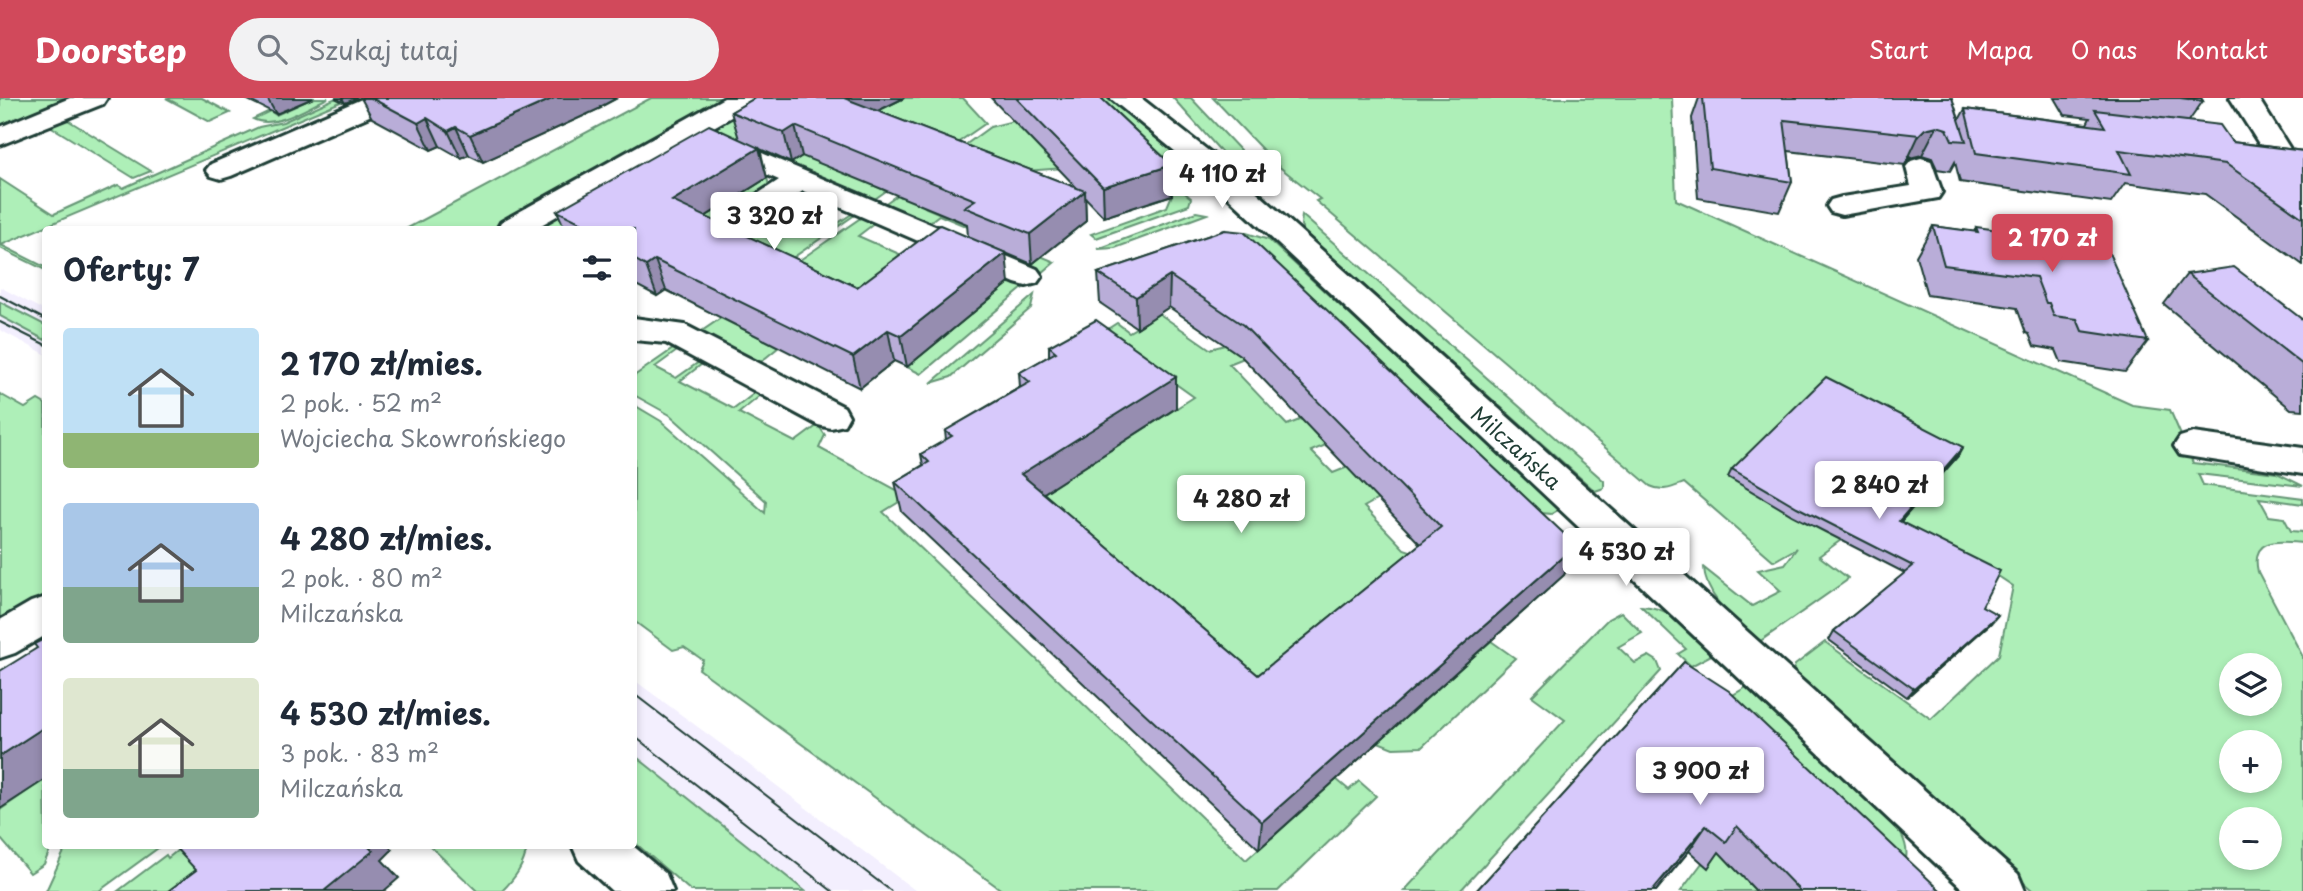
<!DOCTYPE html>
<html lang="pl">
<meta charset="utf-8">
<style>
:root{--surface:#fff;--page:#f2f2f3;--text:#1f2937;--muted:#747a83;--accent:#d1495b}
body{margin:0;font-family:"Playpen Sans",sans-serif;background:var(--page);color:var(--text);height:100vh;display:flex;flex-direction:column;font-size:26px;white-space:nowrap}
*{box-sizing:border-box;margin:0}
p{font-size:23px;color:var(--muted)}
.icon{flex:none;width:38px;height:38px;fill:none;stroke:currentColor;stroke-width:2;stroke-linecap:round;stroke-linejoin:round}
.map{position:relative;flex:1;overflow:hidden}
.side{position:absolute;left:42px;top:128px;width:595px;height:623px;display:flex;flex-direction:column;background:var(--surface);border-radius:7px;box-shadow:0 4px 10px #0003}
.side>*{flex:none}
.tools{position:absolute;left:2219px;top:555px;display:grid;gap:14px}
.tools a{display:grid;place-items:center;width:63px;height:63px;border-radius:50%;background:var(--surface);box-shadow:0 4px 10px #0003;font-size:35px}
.price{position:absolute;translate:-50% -60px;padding:0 16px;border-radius:7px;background:#fff;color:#222;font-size:23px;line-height:46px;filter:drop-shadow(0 2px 4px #0008)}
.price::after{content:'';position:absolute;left:50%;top:42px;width:21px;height:16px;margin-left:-10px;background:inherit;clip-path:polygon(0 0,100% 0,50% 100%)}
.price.current{background:var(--accent);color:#fff}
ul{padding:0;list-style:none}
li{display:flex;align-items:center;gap:21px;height:175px;padding:0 21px}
li span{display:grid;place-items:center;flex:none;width:196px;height:140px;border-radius:7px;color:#555}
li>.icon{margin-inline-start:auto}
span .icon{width:84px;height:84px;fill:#fffc;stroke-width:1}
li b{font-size:30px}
h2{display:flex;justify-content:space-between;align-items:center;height:84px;padding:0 21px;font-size:30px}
header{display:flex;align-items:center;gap:42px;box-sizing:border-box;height:98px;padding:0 35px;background:var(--accent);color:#fff}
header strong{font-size:33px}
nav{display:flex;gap:38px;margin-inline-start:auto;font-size:24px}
.search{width:490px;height:63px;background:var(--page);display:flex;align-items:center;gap:18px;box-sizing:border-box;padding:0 24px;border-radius:38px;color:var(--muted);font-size:26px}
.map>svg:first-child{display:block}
.built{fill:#f3effe}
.green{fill:#aeefb8;stroke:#669676;stroke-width:2;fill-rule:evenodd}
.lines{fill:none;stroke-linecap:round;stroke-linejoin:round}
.minor-casing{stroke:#1f3d34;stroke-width:6}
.minor{fill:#fff;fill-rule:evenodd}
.tram{stroke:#1f3d34;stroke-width:2}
.wall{fill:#b9add8;stroke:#1f3d34;stroke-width:2;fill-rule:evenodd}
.shaded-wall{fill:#968db0;stroke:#1f3d34;stroke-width:2}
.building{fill:#d7c9fb;stroke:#1f3d34;stroke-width:2}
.labels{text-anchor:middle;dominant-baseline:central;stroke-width:5;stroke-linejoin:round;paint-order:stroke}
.street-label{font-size:21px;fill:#1f3d34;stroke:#fff}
</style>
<header>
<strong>Doorstep</strong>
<div class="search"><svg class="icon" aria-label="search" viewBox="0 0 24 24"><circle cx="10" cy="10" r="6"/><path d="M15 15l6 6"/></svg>Szukaj tutaj</div>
<nav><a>Start</a><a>Mapa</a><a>O nas</a><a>Kontakt</a></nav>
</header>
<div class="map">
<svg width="2303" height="793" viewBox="0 0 2303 793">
<rect width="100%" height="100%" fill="#fff"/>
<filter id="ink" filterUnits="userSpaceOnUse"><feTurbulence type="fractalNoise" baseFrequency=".0143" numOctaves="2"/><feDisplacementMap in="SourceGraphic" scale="14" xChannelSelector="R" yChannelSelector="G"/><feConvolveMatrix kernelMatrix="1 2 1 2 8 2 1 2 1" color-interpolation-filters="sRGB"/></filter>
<g filter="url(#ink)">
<g class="built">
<path d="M0,189L45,213V256L0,232Z"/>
<path d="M634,582L740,660L916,793H805L634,657Z"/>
</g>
<g class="green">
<path d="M0,0H71L0,34Z"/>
<path d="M166,0H202L230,15L210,24Z"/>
<path d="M313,0H328C308,9 275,32 253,21L270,13L276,17Z"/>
<path d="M336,0H350L1,147L45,169V172L0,150V81L54,116L118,87L123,90L259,29L283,24Z"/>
<path d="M651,0H811L866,84L886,93L872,103L764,76C770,83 769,87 764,94L785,102L812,99L823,102L806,115L835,127L853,115L856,116L791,161L718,127L589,131H406Z"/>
<path d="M904,0H963L986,25L950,50L855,24Z"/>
<path d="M1072,0L1191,100L1189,107L1096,140L1091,136L1167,109L1172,97Z"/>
<path d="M1093,0H1109L1210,86H1194Z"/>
<path d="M1173,0H1191L1259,72L1242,77Z"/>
<path d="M1213,0H1672L1676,102L2132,307L2170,312L2193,365L2277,375L2303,388L2198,376L2203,387L2303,400V406L2259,400L2269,418L2284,420L2291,433L2303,434V445C2278,443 2250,439 2258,474L2303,559V793H2033L1792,576L1795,567L1825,544L1931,621L1999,557L2013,488L1998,478L1994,481L1894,431L1957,358L1819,458L1848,480L1846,483L1759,544C1738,524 1706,502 1704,470L1752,508L1781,493L1758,472L1785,466L1797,450L1774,463L1684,385C1671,390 1663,394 1650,388L1316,103L1320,101L1277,67ZM2231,567H2270V606H2231ZM2231,644H2270V682H2231ZM2231,721H2270V760H2231Z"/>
<path d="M66,21L151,73L134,80L50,28Z"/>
<path d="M1013,23L1065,70L1012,74L957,53L990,29Z"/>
<path d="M906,95L926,110L1055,164L1042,175L1029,169L1040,159L939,117L927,126L883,107L897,97L900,99Z"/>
<path d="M1196,114L1207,116L1115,150L1098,151Z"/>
<path d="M1302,117L1604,383V390L1595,393L1304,134L1301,127Z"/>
<path d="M862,119L875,125L858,138L913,162L931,149L1024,189L921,276L907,269L863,220L797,164Z"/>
<path d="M1243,134L1269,142L1560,411L1551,416L1542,415Z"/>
<path d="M1128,194L1210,251L1225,247L1244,260L1229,266L1287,327L1302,321L1326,347L1311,353L1333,375L1348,369L1378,401L1364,409L1404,451L1425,458L1255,606L1025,407L1194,299L1103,234L1117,225L1129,234L1146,224Z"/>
<path d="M1034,197L1031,210L951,279L931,285Z"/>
<path d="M0,204L45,227V242L0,218Z"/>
<path d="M721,220L779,249L758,266L699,235Z"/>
<path d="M673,251L677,253L655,269L676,280L699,264L702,266L680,283L734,311L756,294L761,297L739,315L795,344L818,327L825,337L819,350L900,394L951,372L883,414L1246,762L1336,681L1349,692L1359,683L1376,698L1278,793H1003L699,571L703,562L684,549L673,552L634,523V307L661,323L765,415L766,403L670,317L634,297V278Z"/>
<path d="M0,296L25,310L38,302L45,306L46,502L0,529Z"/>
<path d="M1641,508C1674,509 1692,534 1715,555L1691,568L1678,556L1686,551Z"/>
<path d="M1621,514L1642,535L1618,549L1635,565L1649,558L1657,563L1661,573L1460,793H1404L1565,622L1532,598L1608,521Z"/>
<path d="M1491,543L1515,560L1422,649L1393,650L1378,644Z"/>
<path d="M1750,587L1893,721C1902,737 1912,752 1903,770L1726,601Z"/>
<path d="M634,657L805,793H691L634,744Z"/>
<path d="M45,681L46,747H52L44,766L30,775L0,740V712Z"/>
<path d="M67,747H157L158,750L99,793H46Z"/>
<path d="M228,747L195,793H118L166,757L168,760L183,748Z"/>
<path d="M429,747H527V749C524,768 515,780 502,793H477Z"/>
<path d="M1719,754L1756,793H1681L1702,765L1708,769Z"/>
</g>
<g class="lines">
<g class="minor-casing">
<g id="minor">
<path d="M70,0H107L103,6L0,47V29Z"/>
<path d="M364,0H401L397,6L231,78L221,81L211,78L206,72L211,66Z"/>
<path d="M724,0H758L754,6L534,131H497L501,124Z"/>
<path d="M1110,0H1141L1229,69L2018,776L2025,793H1965L1209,81Z"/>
<path d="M2230,0H2258L2292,54L2288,60L2278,63L2268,60Z"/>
<path d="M731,42L1037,171L1042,178L1037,185L1026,188L1015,185L803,93C783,106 760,130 735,123L731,117L735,111L779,82L721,57L717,51L721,45Z"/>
<path d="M1921,60L1931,63L1942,94L1938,100L1842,117L1831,114L1827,108L1831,102L1842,99L1911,88L1906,69L1911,63Z"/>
<path d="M634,220L685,227L844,309L849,318L844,327L831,330L818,327L666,245L634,242Z"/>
<path d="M2193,335L2303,350V376L2180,357L2174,348L2180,339Z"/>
<path d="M46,499V537L15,555L0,560V522L31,504Z"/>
<path d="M572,747H632L666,776L673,793H612L579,763Z"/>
</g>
</g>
<use href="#minor" class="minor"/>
<g class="tram">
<path d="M0,198L46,222"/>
<path d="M0,224L46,247"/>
<path d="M634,596L891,793"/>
<path d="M634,638L832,793"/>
</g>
</g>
<g class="wall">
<path d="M244,0H313L276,16Z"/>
<path d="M335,0H358L345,5Z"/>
<path d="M361,0H617L600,9L601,10L483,64L469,57L461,60L440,48L431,52L372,20Z"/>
<path d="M755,0H904L877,13L1077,90L991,0H1101L1172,67V97L1104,119L1085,99L1086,123L1032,166L987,147L1009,185L907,269L894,263L860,290L666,192L657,198L634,186V131H565L557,113L739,41L731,14ZM760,51L791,65L802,58L967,126L968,139L857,189L705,119L767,80Z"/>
<path d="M1699,0H1952L1959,22L1965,11L2087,26L2090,20L2065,17L2055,0H2201L2203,3L2189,23L2232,44L2303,53V167L2205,96L2125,85L2111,105L1960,84L1955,64L1950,73L1937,71L1932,60L1922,57L1910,60L1905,67L1788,53L1792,84L1779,114L1698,100L1692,20Z"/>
<path d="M1933,128L1974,134L1976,129L2148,243L2125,274L2061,264L2056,252L2034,248L2029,236L2026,235L2017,210L1927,197L1916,158Z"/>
<path d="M1225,132L1576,447L1564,477L1259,751L902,414L895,384L923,367L921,356L946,342L945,333L1020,289L1019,275L1049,258V248L1176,310L1043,395L1258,577L1420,446L1241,258L1169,209L1137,230L1100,205L1098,175Z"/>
<path d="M2187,176L2303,222V312L2291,311L2164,206Z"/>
<path d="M1958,358L1901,423L1982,508L1991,525L1907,599L1829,542L1834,533L1905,475L1792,417L1728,379L1732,371Z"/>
<path d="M1684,564L1941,793H1756L1719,754L1708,770L1689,753L1656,793H1476Z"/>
</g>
<g class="shaded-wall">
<path d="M267,0H313L276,16Z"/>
<path d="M342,0H358L345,5Z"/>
<path d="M554,0H617L600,9L601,10L483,64L470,37Z"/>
<path d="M841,0H904L847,28Z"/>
<path d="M427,20L440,48L431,52L418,25Z"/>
<path d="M795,28L802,58L791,65L784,35Z"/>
<path d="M1937,28L1922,57L1910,60L1905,67L1919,37L1925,31Z"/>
<path d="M456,29L469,57L461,60L448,33Z"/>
<path d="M759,50L767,80L682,133L672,103Z"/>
<path d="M1172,67V97L1104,119L1103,89Z"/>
<path d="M1085,93L1086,123L1032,166L1030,136Z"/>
<path d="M1006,155L1009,185L907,269L901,238Z"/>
<path d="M655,162L666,192L657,198L646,168Z"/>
<path d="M1170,178L1169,209L1137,230L1136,199Z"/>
<path d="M888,232L894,263L860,290L853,259Z"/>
<path d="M1176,279V310L1025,407L1021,376Z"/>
<path d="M1963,349L1958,358L1894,431L1899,423Z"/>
<path d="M1576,447L1564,477L1259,751L1262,724Z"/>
<path d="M1998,517L1991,525L1907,599L1914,591Z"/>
<path d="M46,628V681L0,711V658Z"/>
<path d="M1706,728L1689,753L1656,793H1652Z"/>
<path d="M366,747H388L392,752L382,762L399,780L384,793H324Z"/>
</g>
<g class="building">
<path d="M371,0H554L470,37L456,29L448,33L427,20L418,25Z"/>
<path d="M755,0H844L1085,93L1030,136L964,109L975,102L795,28L784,35L731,14Z"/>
<path d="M1016,0H1101L1172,67L1103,89Z"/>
<path d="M1703,0H1952L1966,43L1952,42L1947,31L1937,28L1925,31L1919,37L1784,22L1792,84L1710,70Z"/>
<path d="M2180,0H2201L2203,3Z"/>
<path d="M1965,11L2105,29L2095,12L2220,27L2232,44L2303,53V120L2226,66L2119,52L2131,76L1976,55Z"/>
<path d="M709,27L759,50L672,103L857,189L940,127L1006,155L901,238L888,232L853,259L655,162L646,168L634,161V131H594L557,113Z"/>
<path d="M1933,128L1978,134L1976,129L2105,146L2148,243L2082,233L2077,221L2054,218L2049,205H2046L2036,179L1944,167Z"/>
<path d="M1225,132L1244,134L1576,447L1262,724L895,384L929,364L921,356L952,338L945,333L1030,284L1019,275L1056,254L1049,248L1096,222L1176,279L1021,376L1258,577L1441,429L1243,227L1170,178L1136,199L1098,175Z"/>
<path d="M2234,169L2303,222V267L2187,176Z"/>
<path d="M1826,279L1963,349L1899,423L2000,473L1982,508L1998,517L1914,591L1834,533L1913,468L1797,409L1732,371Z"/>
<path d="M46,540V628L0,658V573L37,550L34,546Z"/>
<path d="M1684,564L1729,593L1941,793H1800L1737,728L1726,744L1706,728L1652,793H1476Z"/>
<path d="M173,747H367L373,753L324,793H168L196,772Z"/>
</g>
</g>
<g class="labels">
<g class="street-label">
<text transform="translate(1517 349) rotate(42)">Milczańska</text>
</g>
</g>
</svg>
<div class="tools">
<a><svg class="icon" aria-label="layers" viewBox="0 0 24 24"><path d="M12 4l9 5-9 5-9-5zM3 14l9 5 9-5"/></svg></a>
<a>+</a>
<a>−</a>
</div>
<b class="price" style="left:1222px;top:112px">4 110 zł</b>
<b class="price" style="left:774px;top:154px">3 320 zł</b>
<b class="price current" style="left:2052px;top:176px">2 170 zł</b>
<b class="price" style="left:1879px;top:423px">2 840 zł</b>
<b class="price" style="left:1241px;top:437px">4 280 zł</b>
<b class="price" style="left:1626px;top:490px">4 530 zł</b>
<b class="price" style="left:1700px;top:709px">3 900 zł</b>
<section class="side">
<h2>Oferty: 7<svg class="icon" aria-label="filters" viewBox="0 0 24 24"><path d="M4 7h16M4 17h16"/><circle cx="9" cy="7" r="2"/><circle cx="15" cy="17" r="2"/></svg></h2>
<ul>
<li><span style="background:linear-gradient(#bfe0f5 75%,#8fb573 0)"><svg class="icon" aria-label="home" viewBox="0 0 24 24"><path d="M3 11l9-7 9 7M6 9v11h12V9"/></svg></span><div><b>2 170 zł/mies.</b><p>2 pok. · 52 m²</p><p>Wojciecha Skowrońskiego</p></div></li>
<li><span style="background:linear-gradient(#a9c7e8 60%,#7fa58c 0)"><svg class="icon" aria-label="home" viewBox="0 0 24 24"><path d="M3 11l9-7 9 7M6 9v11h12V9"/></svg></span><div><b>4 280 zł/mies.</b><p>2 pok. · 80 m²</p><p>Milczańska</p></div></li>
<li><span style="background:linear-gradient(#dfe7d0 65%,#7fa58c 0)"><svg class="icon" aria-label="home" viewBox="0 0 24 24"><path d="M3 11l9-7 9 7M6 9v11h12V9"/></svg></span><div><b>4 530 zł/mies.</b><p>3 pok. · 83 m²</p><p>Milczańska</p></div></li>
</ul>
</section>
</div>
